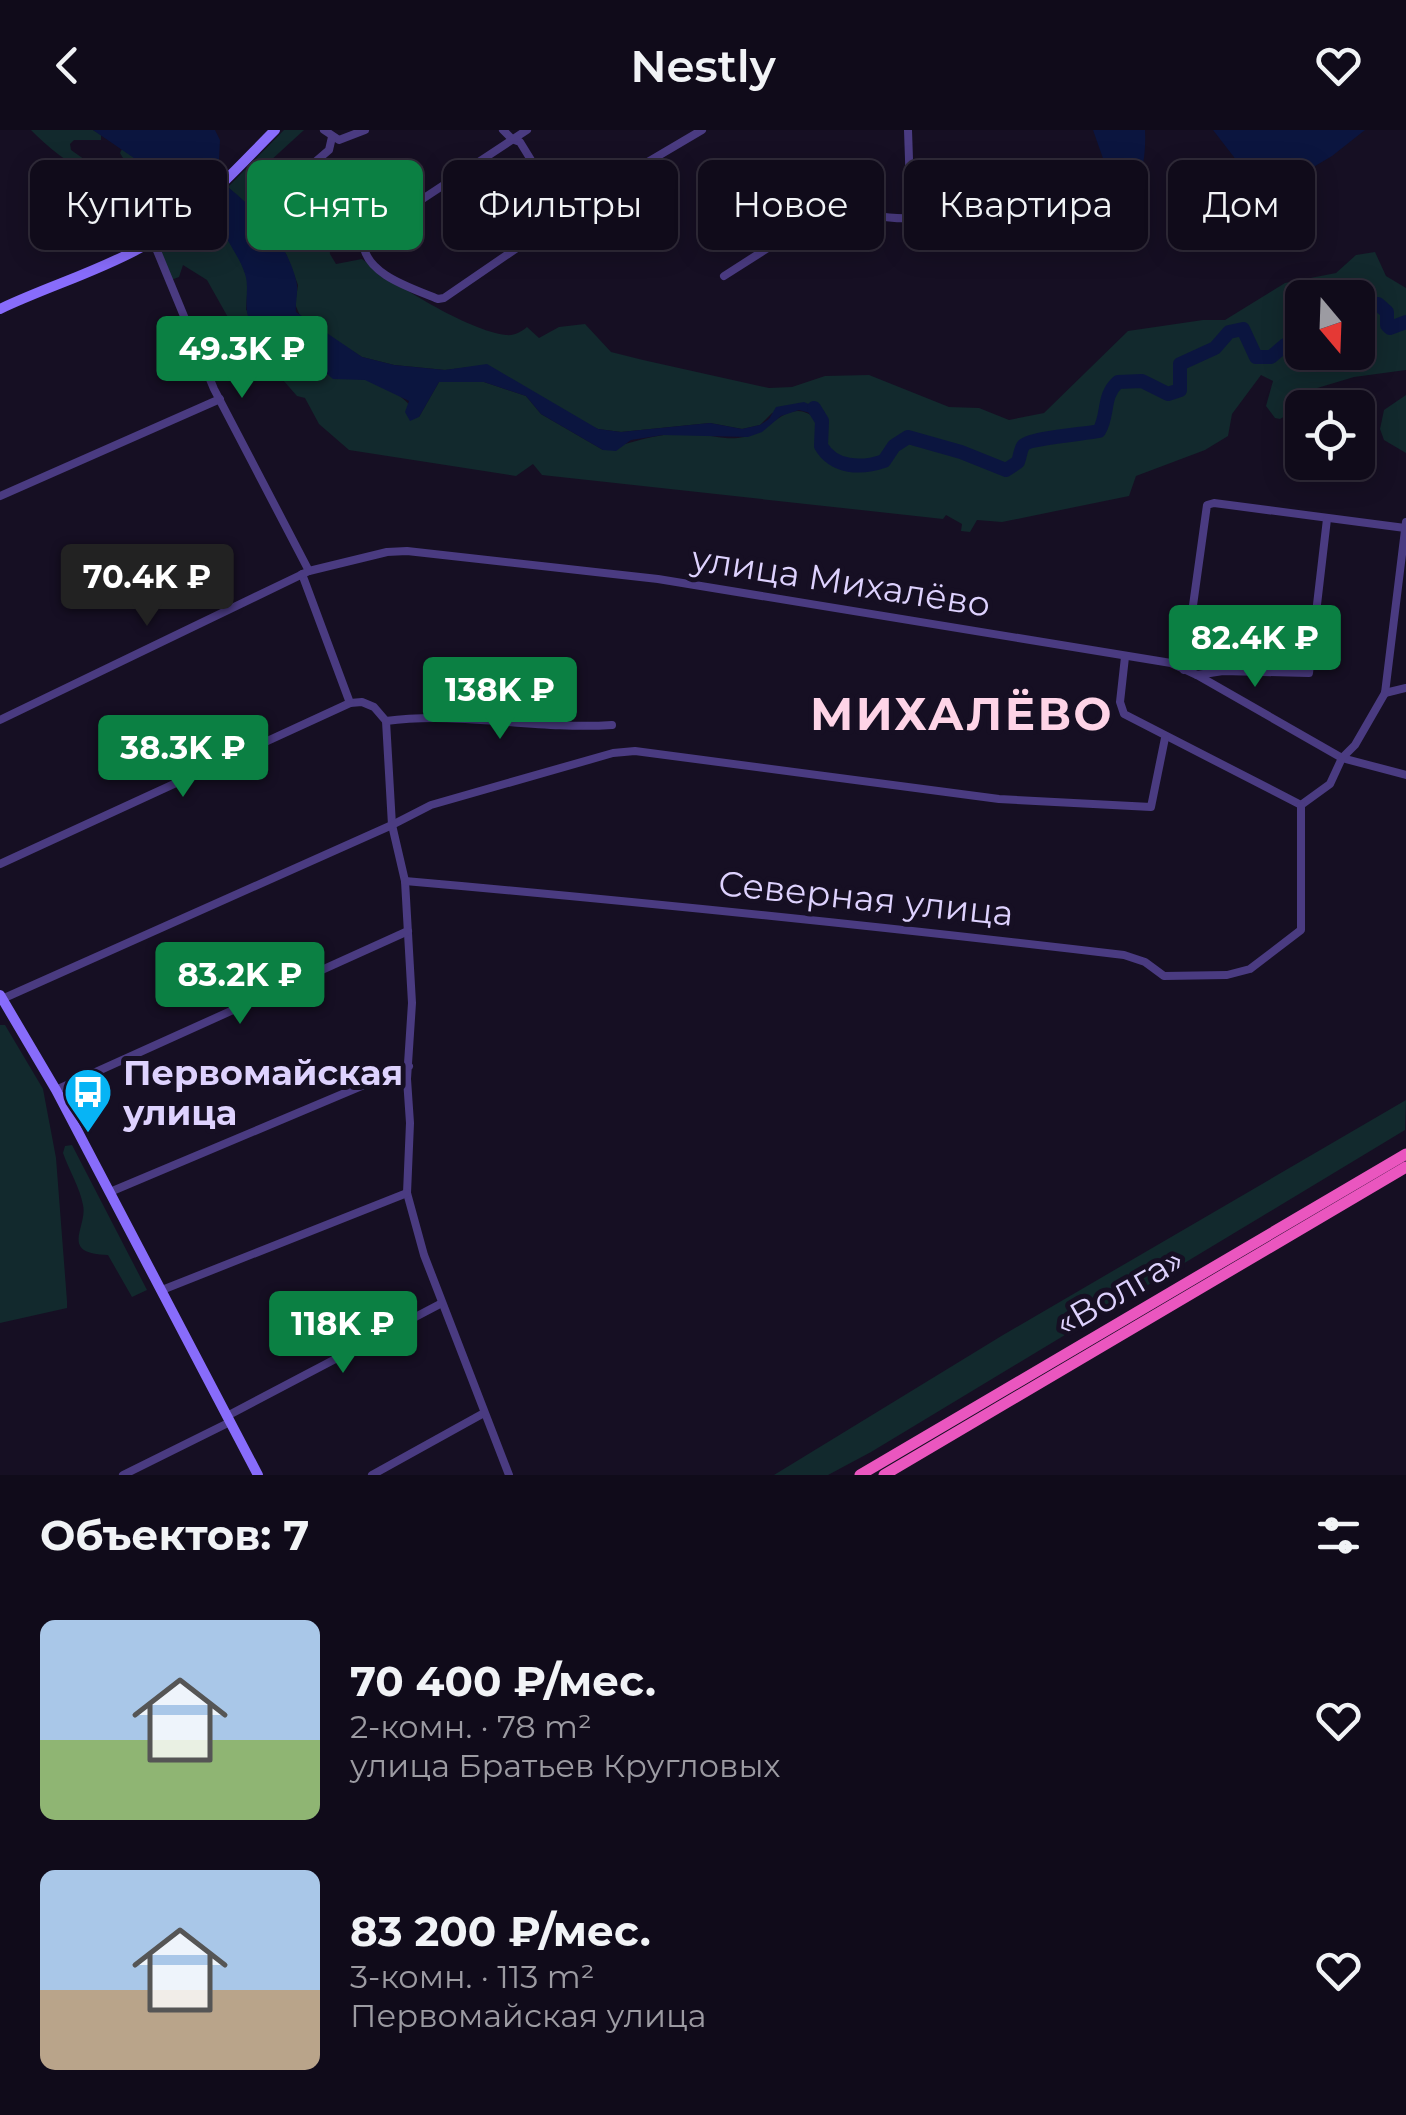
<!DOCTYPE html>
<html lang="ru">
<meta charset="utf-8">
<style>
:root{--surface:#100b1a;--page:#191423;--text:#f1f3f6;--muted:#9c9ba2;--line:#302b39;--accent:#0b8043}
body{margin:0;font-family:Montserrat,sans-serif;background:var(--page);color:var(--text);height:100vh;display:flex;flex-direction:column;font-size:38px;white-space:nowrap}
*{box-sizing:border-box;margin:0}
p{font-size:32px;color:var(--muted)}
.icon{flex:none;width:55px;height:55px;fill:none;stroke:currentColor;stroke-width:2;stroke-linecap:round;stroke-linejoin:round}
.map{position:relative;height:1345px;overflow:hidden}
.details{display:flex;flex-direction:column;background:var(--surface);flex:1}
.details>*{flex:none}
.banner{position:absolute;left:30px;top:30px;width:1348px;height:90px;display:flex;gap:20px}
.needle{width:65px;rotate:161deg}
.controls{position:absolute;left:1285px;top:150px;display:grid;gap:20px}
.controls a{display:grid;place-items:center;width:90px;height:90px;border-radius:15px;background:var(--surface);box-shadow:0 5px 25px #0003,0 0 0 2px var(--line);font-size:50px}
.price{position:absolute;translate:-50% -85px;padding:0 22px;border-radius:10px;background:var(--accent);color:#fff;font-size:32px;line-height:65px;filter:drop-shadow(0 2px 5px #0008)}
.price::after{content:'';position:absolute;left:50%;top:60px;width:30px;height:22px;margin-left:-15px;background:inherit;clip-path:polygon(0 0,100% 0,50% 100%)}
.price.selected{background:#222;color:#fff}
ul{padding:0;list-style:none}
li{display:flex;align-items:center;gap:30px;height:250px;padding:0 40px}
li span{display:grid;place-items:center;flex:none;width:280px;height:200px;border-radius:15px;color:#555}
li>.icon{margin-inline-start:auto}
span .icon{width:120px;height:120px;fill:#fffc;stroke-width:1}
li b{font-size:42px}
h2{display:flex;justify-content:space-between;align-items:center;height:120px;padding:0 40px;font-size:42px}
.tag{padding:0 35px;border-radius:15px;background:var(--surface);box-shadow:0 5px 25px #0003,0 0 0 2px var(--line);font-size:35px;line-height:90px}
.tag.selected{background:var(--accent);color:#fff}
header{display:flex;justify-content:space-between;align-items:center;height:130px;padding:0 40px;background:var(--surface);font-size:45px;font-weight:600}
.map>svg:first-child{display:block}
.green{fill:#12292d;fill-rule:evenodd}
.water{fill:#0b153f}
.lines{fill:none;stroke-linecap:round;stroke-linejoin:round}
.river{stroke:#0b153f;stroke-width:14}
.minor{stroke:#4a3b81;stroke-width:8}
.secondary{stroke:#886cfb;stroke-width:10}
.trunk{stroke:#ea56bf;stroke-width:11}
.labels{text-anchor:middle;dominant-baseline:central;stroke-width:10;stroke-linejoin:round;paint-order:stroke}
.street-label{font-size:35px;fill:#ded2fe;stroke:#160f23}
.poi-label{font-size:35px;font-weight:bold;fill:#ded2fe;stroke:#160f23;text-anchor:start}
.district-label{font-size:45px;font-weight:bold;letter-spacing:2.5px;fill:#fed4e7;stroke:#160f23}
</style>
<header><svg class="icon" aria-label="back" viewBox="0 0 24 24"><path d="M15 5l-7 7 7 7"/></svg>Nestly<svg class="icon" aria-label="heart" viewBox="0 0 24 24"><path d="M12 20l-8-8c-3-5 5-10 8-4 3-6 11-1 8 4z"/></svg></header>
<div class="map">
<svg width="1406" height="1345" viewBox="0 0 1406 1345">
<rect width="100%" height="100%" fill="#160f23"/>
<g class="green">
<path d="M31,0H93L101,5V10H74L70,14L71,20L139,68L148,66L151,57L130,40L120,23L122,19L185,63L184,72L156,96H144C115,57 65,36 31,0Z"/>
<path d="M284,0H304L269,32L291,59L307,90L328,103L330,124L336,134L362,129C391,153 469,201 506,205C514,206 521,202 527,197L539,208L559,197L585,194L611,222L643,230L769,258L792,257L825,246L869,245L949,277L979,278L1009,290L1044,283L1128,201L1203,190H1225L1285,153L1336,143L1356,125L1375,122L1386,146L1406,158V240L1354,247L1314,259L1308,273L1280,289L1275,288L1266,276L1273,251L1261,245L1232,284L1228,306L1205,320L1136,346L1129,366L1002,392L977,390L970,402L961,401L962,394L946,385L943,389L542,345L533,334L516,346L349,320L319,294L305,268L297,266L283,250L274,249L248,223L207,150L183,135L179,147L171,150L159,120L164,112L213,71L215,86L239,127L248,150L246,180C269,196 318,218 326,243C340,250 343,249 357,249C382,249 407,268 419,287L439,252H484L526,266L541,284L603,320C634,312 663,301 696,304C713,305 727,311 744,307C775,299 791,263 819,292V277L772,283L760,295L742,299L710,293L621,302L598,299L576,289L487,235L445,240L394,235L362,227L301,188L295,174L298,155L286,124L269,99L228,57ZM1302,168H1358V222H1302Z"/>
<path d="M1406,265V323L1384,310L1380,299L1384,280Z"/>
<path d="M0,895H5L43,959L56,1028L67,1171V1178L0,1193Z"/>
<path d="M1406,970L1405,1000L871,1322L828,1345H774L1003,1205Z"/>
<path d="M72,1015L147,1160L132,1167L108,1125C58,1124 88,1097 83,1075C80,1058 69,1040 63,1023L65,1016Z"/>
</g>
<g class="water">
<path d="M93,0H215L220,10L218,50C250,72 287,111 296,150C299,161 295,171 296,182L362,227L394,235L445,240L487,234L598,299L621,302L710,293L742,299L760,295L769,289L776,277L804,272L824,281L826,292H819L810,283L799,280L781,286L762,302L748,307L663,305L631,310L616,321L603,320L541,284L526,266L484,252H439L419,287L410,291L405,282L409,271L365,250L333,249L326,243L322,230L303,215C282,212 272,215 254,197C240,182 251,162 245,144C238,121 214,97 215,73C204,61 201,59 185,63Z"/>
<path d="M1093,0H1145C1146,20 1144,67 1117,61L1112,54Z"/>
<path d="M1213,0H1365L1332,26L1273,61L1260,53L1256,35L1237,31Z"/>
</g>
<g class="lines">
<g class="river">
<path d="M1358,200L1366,178L1378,174L1387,182V195L1390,198L1406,192"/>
<path d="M814,278L822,291L821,316C834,338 861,339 884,331L894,316L908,307L961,322L1006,340L1018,332C1020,327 1020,321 1023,316C1028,308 1085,304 1099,301C1109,285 1102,266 1118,252L1142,251L1168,264L1180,260V234L1215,218L1229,202L1243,199L1256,227H1271L1285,215L1302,216"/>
</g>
<g class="minor">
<path d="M324,0L339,10L365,0"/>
<path d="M503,0L512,9L520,12L563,82"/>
<path d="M527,0L371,103L363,113C366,145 412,158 438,169L444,168L533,107L563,82L702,0"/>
<path d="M293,51L329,20L332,7"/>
<path d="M153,111L214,259L309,441"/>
<path d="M724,146L821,84C849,76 881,91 911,88L908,0"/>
<path d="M0,366L220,269"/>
<path d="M302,444L350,573L362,572L374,577L386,591L392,695L405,751L412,873L407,949L410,993L407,1063L424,1125L509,1345"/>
<path d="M1125,527L1120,572L1124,584L1301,675"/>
<path d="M1184,540L1207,375L1214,373L1405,398"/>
<path d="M1197,545L1223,541L1309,543L1327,389"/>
<path d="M1385,563L1406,558"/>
<path d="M0,590L309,441L387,422L407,421L658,449L1171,533L1197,545L1342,628L1406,645"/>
<path d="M386,591C460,581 536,600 612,595"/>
<path d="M1301,675L1330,654L1342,628L1355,615L1385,563L1406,392"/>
<path d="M0,734L350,573"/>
<path d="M405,751C645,772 885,797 1124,825L1145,832L1164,846L1227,845L1250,839L1301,800V675"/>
<path d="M2,869L392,695L431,675L613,623L635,621L999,669L1151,677L1165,608"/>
<path d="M56,960L408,801"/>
<path d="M110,1062L409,936"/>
<path d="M162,1160L407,1063"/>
<path d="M227,1286L442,1173"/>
<path d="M123,1345L230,1292"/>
<path d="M372,1345L484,1283"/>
</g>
<g class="secondary">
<path d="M0,179C46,157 97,142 142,117C193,88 234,41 275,0"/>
<path d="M0,865L56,960L258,1345"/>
</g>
<g class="trunk">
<path d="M860,1345L1406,1024"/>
<path d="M884,1345L1406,1037"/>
</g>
</g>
<defs>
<g id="bus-pin" transform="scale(2.5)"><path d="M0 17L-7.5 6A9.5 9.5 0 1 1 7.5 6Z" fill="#07b4f5" stroke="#160f23"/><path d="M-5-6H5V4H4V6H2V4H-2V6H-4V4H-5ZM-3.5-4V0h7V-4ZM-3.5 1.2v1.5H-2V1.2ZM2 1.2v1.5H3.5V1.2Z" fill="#fff"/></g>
</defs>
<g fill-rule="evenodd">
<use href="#bus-pin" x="88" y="962"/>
</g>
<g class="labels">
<g class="street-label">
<text transform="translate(841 451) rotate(9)">улица Михалёво</text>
<text transform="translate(866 768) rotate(6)">Северная улица</text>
<text transform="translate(1119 1161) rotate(-30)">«Волга»</text>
</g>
<g class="poi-label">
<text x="123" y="942">Первомайская<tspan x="123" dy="40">улица</tspan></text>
</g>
<g class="district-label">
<text x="962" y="583">МИХАЛЁВО</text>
</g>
</g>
</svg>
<div class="controls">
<a><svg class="needle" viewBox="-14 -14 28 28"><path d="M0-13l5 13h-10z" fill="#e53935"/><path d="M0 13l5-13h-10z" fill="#9c9ba2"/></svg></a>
<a><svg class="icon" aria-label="locate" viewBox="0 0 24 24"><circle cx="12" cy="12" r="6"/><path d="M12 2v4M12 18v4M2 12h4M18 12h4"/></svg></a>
</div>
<b class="price" style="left:242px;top:271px">49.3K ₽</b>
<b class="price selected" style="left:147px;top:499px">70.4K ₽</b>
<b class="price" style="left:1255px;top:560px">82.4K ₽</b>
<b class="price" style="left:500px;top:612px">138K ₽</b>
<b class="price" style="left:183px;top:670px">38.3K ₽</b>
<b class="price" style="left:240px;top:897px">83.2K ₽</b>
<b class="price" style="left:343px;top:1246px">118K ₽</b>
<div class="banner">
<a class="tag">Купить</a>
<a class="tag selected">Снять</a>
<a class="tag">Фильтры</a>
<a class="tag">Новое</a>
<a class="tag">Квартира</a>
<a class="tag">Дом</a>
</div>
</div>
<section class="details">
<h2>Объектов: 7<svg class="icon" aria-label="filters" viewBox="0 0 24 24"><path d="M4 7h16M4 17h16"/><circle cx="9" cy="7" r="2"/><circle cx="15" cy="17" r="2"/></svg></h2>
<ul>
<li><span style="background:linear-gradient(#a9c7e8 60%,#8fb573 0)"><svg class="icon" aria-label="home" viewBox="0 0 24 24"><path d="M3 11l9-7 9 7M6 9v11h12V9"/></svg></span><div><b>70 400 ₽/мес.</b><p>2-комн. · 78 m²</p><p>улица Братьев Кругловых</p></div><svg class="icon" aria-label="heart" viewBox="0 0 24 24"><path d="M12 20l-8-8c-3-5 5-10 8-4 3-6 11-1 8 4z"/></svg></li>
<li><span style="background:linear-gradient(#a9c7e8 60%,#b9a48a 0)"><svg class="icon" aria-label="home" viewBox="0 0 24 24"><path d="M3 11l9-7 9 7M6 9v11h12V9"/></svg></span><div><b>83 200 ₽/мес.</b><p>3-комн. · 113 m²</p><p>Первомайская улица</p></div><svg class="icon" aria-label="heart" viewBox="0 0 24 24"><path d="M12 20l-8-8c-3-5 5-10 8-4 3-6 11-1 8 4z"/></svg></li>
</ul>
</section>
